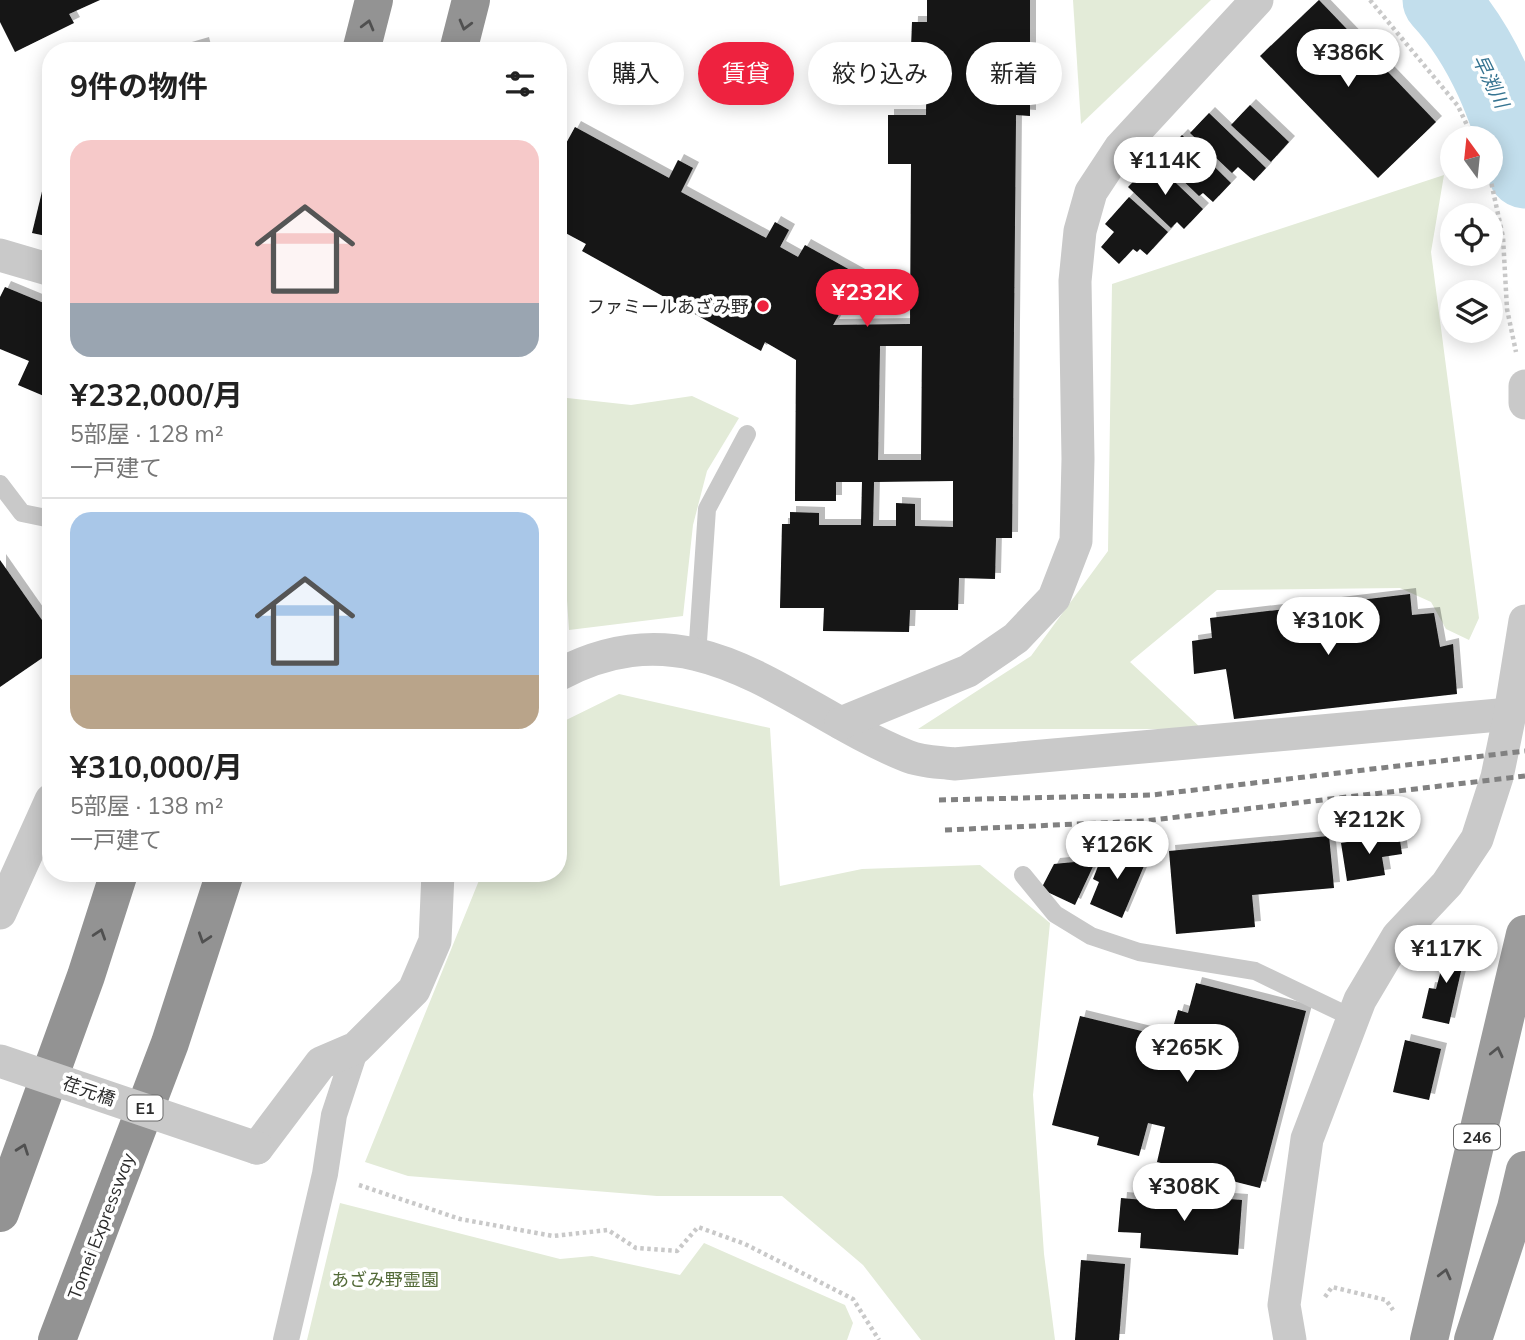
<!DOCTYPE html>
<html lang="ja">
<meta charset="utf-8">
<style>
:root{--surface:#fff;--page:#f2f2f2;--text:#222;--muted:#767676;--line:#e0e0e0;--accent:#ee223f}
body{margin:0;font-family:Mulish,"Noto Sans JP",sans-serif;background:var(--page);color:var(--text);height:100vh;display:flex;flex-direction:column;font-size:26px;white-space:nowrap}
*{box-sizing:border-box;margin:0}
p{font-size:23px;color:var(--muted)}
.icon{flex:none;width:38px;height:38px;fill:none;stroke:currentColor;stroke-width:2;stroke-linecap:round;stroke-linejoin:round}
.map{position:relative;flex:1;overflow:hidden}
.sheet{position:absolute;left:42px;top:42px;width:525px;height:840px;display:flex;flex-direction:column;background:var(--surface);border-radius:28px;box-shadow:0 4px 18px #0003}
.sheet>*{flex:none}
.banner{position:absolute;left:588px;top:42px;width:665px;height:63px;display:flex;gap:14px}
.needle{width:46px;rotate:345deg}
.fabs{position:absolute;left:1440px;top:126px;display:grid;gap:14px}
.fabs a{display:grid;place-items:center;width:63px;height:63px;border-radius:50%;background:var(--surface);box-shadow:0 4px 18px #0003;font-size:35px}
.price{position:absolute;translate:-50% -60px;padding:0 16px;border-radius:24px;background:#fff;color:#222;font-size:23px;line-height:46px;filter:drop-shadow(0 2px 4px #0008)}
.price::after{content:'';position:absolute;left:50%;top:42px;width:21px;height:16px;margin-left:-10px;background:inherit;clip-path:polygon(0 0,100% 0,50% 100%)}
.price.selected{background:var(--accent);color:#fff}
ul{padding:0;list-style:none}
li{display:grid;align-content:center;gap:14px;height:371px;padding:0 28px}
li+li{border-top:2px solid var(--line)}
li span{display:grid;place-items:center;height:217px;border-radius:21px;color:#555}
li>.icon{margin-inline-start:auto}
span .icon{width:126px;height:126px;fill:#fffc;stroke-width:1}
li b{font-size:30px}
h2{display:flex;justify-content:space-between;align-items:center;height:84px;padding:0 28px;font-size:30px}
.chip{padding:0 24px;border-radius:32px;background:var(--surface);box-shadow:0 4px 18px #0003;font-size:24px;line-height:63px}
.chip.selected{background:var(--accent);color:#fff}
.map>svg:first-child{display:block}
.green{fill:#e3ebd8}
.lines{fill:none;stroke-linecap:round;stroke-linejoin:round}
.river{stroke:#c2deec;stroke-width:75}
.building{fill:#131313;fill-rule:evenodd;filter:url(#shadow)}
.path{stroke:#c9c9c9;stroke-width:4.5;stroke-dasharray:3.5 3.5;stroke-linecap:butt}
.service{stroke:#c9c9c9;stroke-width:18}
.pedestrian{stroke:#c9c9c9;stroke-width:26}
.minor{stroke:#c9c9c9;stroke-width:33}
.trunk{stroke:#9c9c9c;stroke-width:38}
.motorway{stroke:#939393;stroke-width:38}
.rail{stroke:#818181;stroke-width:5;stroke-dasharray:7 5;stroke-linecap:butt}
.minor-bridge{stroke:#c9c9c9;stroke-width:33}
.oneway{stroke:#505050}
.oneway2{stroke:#535353}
.poi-dot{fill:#ee223f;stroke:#fff;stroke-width:2.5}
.labels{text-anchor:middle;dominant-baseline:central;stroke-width:7;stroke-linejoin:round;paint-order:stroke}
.shield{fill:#fff;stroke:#6b6b6b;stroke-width:2}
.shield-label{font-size:16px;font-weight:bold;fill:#2c2c2c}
.poi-label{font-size:18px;fill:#2c2c2c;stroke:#fff;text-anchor:end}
.street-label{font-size:18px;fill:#2c2c2c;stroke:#fff}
.park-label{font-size:18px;fill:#526937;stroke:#fff}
.water-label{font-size:19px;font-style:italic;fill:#367491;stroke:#fff}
</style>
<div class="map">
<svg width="1525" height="1340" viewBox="0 0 1525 1340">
<defs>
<filter id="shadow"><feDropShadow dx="6" dy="-6" stdDeviation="0" flood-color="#0004"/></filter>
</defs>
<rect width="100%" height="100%" fill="#fff"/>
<g class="green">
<path d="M1073,0H1211L1081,124Z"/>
<path d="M1444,175L1431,252L1479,618L1469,640L1446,629L1431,602L1400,588L1217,590L1130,662L1202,729H918L1031,656L1108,551L1112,284Z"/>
<path d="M692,396L739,418L707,471L693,525L683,616L569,630L558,467V397L631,405Z"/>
<path d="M619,694L770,728L780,886L862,869L980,865L1050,923L1033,1095L1044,1254L1055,1340H921L863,1265L782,1196H657L408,1176L365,1162L482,873H558V724Z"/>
<path d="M340,1203L560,1259L592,1256L680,1275L704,1243L845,1305L853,1323L847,1340H307Z"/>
</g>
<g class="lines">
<path class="river" d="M1440,0C1485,48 1506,109 1525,171"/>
</g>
<g class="building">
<path d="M0,0H100L69,14L74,23L15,52L0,22Z"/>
<path d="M927,0H1030V116L1016,115L1012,538H996L995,579L959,578L958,610H910L909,632L823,631L824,608H780L782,524H790V512L819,513V525H861L862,482H836V501H795L796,360L765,342L761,351L582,251L586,244L558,229V158L575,127L669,178L678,160L693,168L681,192L766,238L775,222L789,230L780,247L798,257L805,245L861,276L833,325L910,324L911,164H888V115H926L927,48H911L912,22H927ZM880,346H922L921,460H878ZM953,481V527L915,526V504L896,503V526H873L874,482Z"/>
<path d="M1319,0L1436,122L1378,178L1260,56Z"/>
<path d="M203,43L205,51H179V50Z"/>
<path d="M1250,105L1289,142L1271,162L1231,125Z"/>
<path d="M1209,113L1266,168L1254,181L1238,167L1232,173L1190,133Z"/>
<path d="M1182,135L1231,183L1213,202L1203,193L1199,196L1171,169L1175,166L1164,154Z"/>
<path d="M1153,161L1203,209L1184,229L1177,222L1171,228L1128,187Z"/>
<path d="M46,175L51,176V237L32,233Z"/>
<path d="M1129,197L1168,232L1147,255L1140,249L1137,252L1133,249L1119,264L1101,247L1114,232L1105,224Z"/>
<path d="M5,287L51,306V399L18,385L29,361L0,349V297Z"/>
<path d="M0,560L51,633V652L0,687Z"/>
<path d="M1410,594L1412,615L1434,613L1440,647L1453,644L1457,694L1234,719L1226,669L1194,674L1192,641L1212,638L1210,618Z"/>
<path d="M1399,834L1402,854L1382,857L1385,875L1347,881L1341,843Z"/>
<path d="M1329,836L1334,888L1252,895L1255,927L1176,934L1169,851Z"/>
<path d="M1114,847L1146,861L1122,918L1090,904L1099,882L1093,879L1102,856L1109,859Z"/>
<path d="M1096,860L1075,905L1041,889L1054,864Z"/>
<path d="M1449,940L1467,945L1449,1024L1422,1018L1429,988L1436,989Z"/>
<path d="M1196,983L1306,1011L1260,1188L1157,1162L1165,1127L1148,1123L1139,1156L1097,1145L1099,1137L1052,1125L1080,1016L1170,1038L1178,1010L1188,1013Z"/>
<path d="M1405,1040L1441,1049L1429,1100L1393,1092Z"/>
<path d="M1143,1193L1242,1200L1238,1255L1140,1248L1141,1233L1118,1232L1121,1198L1143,1200Z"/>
<path d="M1081,1260L1125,1264L1119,1340H1075Z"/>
</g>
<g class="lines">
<g class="path">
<path d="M1370,0L1458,106L1473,138"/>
<path d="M1490,177L1503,237L1507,309L1516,352"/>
<path d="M359,1185L460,1219L553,1236L608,1230L636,1248L677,1251L698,1227L745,1244L853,1299L879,1340"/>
<path d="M1325,1297L1332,1287L1386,1300L1393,1310"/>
</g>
<g class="service">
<path d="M0,484L22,513L51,519"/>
<path d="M697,656L707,509L747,434"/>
<path d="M1023,875L1055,914L1091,936L1139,952L1255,971L1353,1018"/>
</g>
<path class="pedestrian" d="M286,1340L325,1174L334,1115L356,1048"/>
<g class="minor">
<path d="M0,255L51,270"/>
<path d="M1525,386V403"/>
<path d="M558,675C698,600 788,708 907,756C921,762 939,762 954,764L1510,714"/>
<path d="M841,723L968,671L1016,638L1054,598L1076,541L1078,459L1075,281L1080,231L1091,192L1120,148L1257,0"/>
<path d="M0,913L51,800"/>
<path d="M257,1148L321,1063L356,1048L414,990L435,941L438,873"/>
<path d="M1290,1340L1284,1305L1307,1139L1360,1000L1398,936L1447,884L1477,839L1497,777L1510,714L1525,621"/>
</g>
<g class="trunk">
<path d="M1429,1340L1525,934"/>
<path d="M1473,1340L1516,1208L1525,1170"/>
</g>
<g class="motorway">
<path d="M361,51L374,0"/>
<path d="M458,51L471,0"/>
<path d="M0,1213L86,976L119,873"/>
<path d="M57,1340L170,1043L225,873"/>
</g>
<g class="rail">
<path d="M939,800L1152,795L1525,751"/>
<path d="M945,830L1144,821L1525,776"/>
</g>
<path class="minor-bridge" d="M0,1061L257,1148"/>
</g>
<defs><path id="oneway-chevron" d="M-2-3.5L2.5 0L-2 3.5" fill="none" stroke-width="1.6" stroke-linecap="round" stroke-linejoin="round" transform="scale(1.75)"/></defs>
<g class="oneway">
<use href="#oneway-chevron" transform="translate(368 25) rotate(-75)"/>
<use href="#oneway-chevron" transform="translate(465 25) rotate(105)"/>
<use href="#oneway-chevron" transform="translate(100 934) rotate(-72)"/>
<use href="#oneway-chevron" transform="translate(204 938) rotate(108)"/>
<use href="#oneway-chevron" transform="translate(23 1149) rotate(-70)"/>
</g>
<g class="oneway2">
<use href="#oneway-chevron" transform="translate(1497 1052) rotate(-77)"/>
<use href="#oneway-chevron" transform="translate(1445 1274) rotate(-76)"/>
</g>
<circle class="poi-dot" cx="763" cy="306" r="7"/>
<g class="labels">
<g class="shield">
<rect x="127.5" y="1095.5" width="35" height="25" rx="5"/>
<rect x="1454" y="1124.5" width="46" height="25" rx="5"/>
</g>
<g class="shield-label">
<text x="145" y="1108">E1</text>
<text x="1477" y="1137">246</text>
</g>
<g class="poi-label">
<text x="749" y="306">ファミールあざみ野</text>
</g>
<g class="street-label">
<text transform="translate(89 1091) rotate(19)">荏元橋</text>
<text transform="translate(101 1226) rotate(-69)">Tomei Expressway</text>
</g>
<g class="park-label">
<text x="385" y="1279">あざみ野霊園</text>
</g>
<g class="water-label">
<text transform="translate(1491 81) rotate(64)">早渕川</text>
</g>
</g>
</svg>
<div class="fabs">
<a><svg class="needle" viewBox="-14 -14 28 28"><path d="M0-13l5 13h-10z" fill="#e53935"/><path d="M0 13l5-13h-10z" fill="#767676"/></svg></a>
<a><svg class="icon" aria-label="locate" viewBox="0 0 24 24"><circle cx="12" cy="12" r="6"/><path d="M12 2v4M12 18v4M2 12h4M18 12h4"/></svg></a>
<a><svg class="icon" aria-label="layers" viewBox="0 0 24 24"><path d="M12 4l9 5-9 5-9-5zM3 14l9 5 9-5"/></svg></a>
</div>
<b class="price" style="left:1348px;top:89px">¥386K</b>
<b class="price" style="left:1165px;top:197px">¥114K</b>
<b class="price selected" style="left:867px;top:329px">¥232K</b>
<b class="price" style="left:1328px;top:657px">¥310K</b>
<b class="price" style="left:1369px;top:856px">¥212K</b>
<b class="price" style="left:1117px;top:881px">¥126K</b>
<b class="price" style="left:1446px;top:985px">¥117K</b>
<b class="price" style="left:1187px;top:1084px">¥265K</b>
<b class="price" style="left:1184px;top:1223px">¥308K</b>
<div class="banner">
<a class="chip">購入</a>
<a class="chip selected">賃貸</a>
<a class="chip">絞り込み</a>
<a class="chip">新着</a>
</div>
<section class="sheet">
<h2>9件の物件<svg class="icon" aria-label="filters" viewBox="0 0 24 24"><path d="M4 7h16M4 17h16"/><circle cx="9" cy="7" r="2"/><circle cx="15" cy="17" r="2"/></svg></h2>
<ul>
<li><span style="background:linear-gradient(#f6c9c9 75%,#9aa5b1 0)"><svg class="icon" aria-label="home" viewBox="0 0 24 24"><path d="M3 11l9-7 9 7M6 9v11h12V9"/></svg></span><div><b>¥232,000/月</b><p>5部屋 · 128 m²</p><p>一戸建て</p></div></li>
<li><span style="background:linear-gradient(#a9c7e8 75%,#b9a48a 0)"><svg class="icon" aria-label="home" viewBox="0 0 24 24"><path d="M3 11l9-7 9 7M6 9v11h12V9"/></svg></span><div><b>¥310,000/月</b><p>5部屋 · 138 m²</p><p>一戸建て</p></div></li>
</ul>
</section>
</div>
